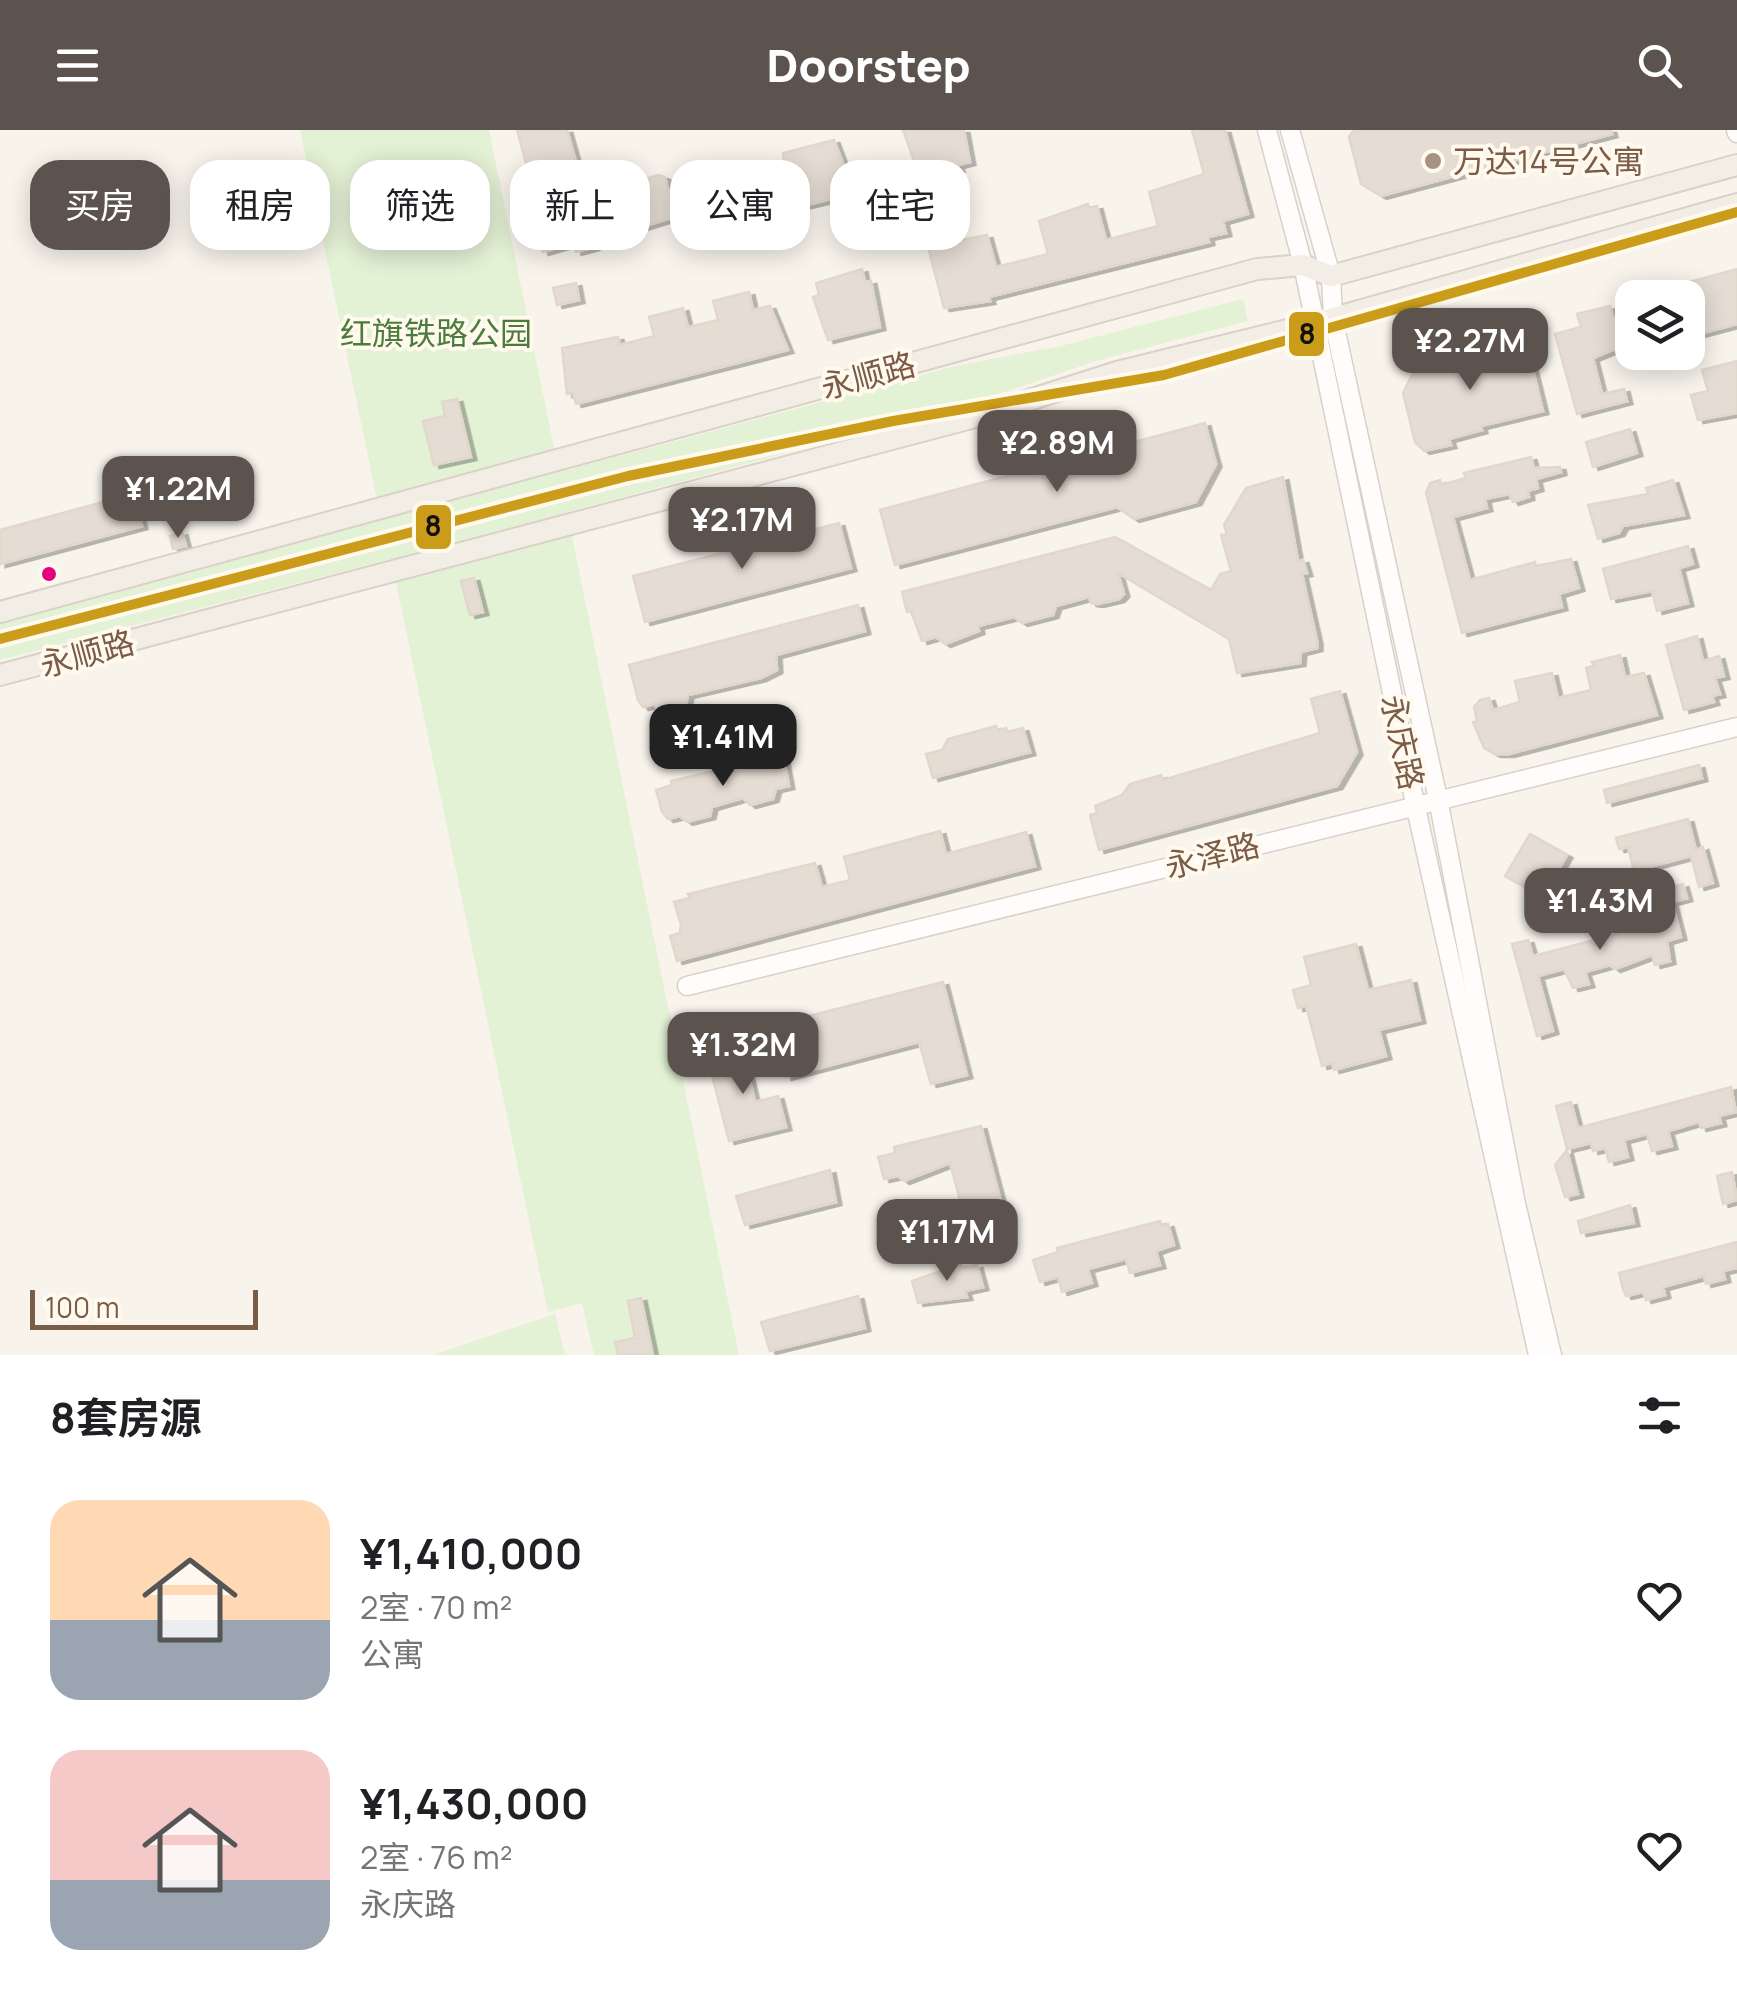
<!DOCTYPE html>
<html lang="zh">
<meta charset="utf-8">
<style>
:root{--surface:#fff;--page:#f6f6f6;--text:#202124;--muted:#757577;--accent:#5d534e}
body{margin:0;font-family:Manrope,"Noto Sans SC",sans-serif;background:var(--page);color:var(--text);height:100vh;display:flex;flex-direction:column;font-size:38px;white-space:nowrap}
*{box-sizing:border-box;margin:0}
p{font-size:32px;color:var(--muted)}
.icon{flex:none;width:55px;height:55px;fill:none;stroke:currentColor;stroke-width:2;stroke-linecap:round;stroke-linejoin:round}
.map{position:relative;height:1225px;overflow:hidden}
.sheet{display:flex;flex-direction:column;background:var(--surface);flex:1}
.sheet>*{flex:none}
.guide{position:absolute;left:30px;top:30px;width:1000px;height:90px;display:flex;gap:20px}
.tools{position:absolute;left:1615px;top:150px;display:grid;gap:20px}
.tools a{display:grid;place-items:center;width:90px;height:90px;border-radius:20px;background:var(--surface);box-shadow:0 5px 25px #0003;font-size:50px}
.scale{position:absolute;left:30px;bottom:25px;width:228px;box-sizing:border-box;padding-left:10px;border:5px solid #7b5c47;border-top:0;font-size:28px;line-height:35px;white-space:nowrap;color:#7b5c47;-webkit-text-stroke:8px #fff9ee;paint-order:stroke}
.price{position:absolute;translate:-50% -85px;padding:0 22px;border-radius:20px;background:var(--accent);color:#fff;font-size:32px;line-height:65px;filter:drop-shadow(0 2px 5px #0008)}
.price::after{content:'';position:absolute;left:50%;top:60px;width:30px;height:22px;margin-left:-15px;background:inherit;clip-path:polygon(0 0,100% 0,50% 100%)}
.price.current{background:#222;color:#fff}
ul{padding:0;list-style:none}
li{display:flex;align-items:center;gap:30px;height:250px;padding:0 50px}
li span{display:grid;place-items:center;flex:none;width:280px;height:200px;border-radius:30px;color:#555}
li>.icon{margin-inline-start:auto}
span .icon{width:120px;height:120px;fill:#fffc;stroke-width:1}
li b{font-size:42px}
h2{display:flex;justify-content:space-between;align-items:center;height:120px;padding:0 50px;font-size:42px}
.chip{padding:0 35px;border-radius:30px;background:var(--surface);box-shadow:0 5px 25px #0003;font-size:35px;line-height:90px}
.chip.current{background:var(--accent);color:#fff}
header{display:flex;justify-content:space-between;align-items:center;height:130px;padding:0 50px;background:var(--accent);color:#fff;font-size:45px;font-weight:800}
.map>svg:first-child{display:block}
.green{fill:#e3f1d5}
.building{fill:#e5dcd3;stroke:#e2d7cd;stroke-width:2.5;filter:url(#shadow)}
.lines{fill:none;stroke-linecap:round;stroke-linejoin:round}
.minor-casing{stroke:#d8d1ca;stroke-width:21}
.major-casing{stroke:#dad1c8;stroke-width:24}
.minor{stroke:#fefdfc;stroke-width:18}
.major{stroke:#f3eee5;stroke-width:20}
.metro-1-casing{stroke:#fff9ee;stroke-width:18}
.metro-1{stroke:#cb9c1a;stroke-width:10}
.poi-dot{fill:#a79181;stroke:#fff9ee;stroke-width:4}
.bus-dot{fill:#e5007d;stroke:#fff9ee;stroke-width:4}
.labels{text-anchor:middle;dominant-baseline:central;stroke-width:8;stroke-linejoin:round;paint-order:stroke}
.poi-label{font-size:32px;fill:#7b5c47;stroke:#fff9ee;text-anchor:start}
.park-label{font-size:32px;fill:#4b7c3b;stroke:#fff9ee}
.street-label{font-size:32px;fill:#7b5c47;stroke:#fff9ee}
.line-badge{stroke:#fff9ee;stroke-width:4}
.pale-badge-label{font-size:28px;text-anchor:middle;font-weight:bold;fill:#111}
</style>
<header><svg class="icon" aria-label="menu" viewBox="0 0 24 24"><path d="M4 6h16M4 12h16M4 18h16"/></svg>Doorstep<svg class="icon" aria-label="search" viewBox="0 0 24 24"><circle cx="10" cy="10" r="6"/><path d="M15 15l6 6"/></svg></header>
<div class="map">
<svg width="1737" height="1225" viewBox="0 0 1737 1225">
<defs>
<filter id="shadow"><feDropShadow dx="5.5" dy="3" stdDeviation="0" flood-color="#0004"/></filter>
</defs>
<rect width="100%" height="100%" fill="#f8f4ec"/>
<g class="green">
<path d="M300,0H489L559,342L955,236L1061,216L1243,169L1248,191L1096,231L967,275L567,382L739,1225H594L582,1173L548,1182L391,429L0,530V493L381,389Z"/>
<path d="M555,1184L565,1225H433Z"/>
</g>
<g class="building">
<path d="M517,0H567L576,32L529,45Z"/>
<path d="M903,0H964L970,32L958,35L959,39L919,45Z"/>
<path d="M1192,0H1225L1248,84L1223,91L1226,103L1208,107L1209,112L989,167L990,171L944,178L929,121L936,115L987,105L996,137L1048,124L1039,91L1088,74L1089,78L1097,76L1106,110L1158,96L1149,62L1204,44Z"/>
<path d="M1354,0H1611L1612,4L1381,66L1361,54L1349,7Z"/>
<path d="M834,10L845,39L848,65L798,77L786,49L783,23Z"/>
<path d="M658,45L665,47L668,60L687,55L694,81L593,112L594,117L576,122L574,113L543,122L539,109L533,110L528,91L554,84L552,78Z"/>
<path d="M862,139L865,152L871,151L880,197L828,210L813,167L819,165L816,153Z"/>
<path d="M1737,139V194L1688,207V168H1678L1675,156Z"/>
<path d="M576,153L579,170L557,175L553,158Z"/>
<path d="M749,162L753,180L770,176L788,220L576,274L573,262L567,264L562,218L618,207L620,215L654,206L649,187L683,178L688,197L718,190L713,171Z"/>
<path d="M1610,176L1613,188L1630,187L1632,212L1593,228L1602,264L1624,259L1627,271L1577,284L1555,204L1581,197L1577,184Z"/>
<path d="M1476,212L1479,225L1526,212L1543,281L1481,296L1482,300L1449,309L1451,315L1424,321L1415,312L1403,263L1414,241L1445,233L1442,221Z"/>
<path d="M1737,231V283L1698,290L1691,265L1708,261L1702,240Z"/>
<path d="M457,269L471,327L434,335L423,291L445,286L442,272Z"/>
<path d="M1205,293L1216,334L1196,372L1134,389L1117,377L895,435L880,380Z"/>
<path d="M1630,299L1637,323L1593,337L1586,312Z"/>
<path d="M1531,327L1534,338L1560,337L1561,342L1536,349L1538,358L1528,361L1529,367L1513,372L1509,364L1485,369L1487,378L1453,387L1470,450L1535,432L1536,436L1571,429L1579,458L1559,464L1562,477L1462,503L1426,363L1430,353L1440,350L1441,355L1466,348L1464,343Z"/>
<path d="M1283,347L1298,431L1303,430L1307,443L1302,444L1317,511V518L1301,522L1300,533L1237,543L1229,509L1118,443L1124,464L1119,469L1098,474L1091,473L1089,467L1056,476L1053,485L1022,493L1014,487L978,496L979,501L945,514L936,507L922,511L911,481L907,482L902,462L1115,407L1211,460L1220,444L1231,441L1221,405L1227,404L1224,395L1246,358Z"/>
<path d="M1673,350L1684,385L1623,396L1619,403L1598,409L1588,375L1648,364L1646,358Z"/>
<path d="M169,354L174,371L138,381L142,396L0,434V400Z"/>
<path d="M839,393L851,438L645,492L633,446Z"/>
<path d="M182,402L186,416L173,419L170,406Z"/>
<path d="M1688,416L1693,434L1679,438L1688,473L1657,481L1652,461L1611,469L1603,439Z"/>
<path d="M474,448L483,482L470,485L461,451Z"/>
<path d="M858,475L865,501L776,525L777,540L761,548L688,565L686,576L663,582L657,581L655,574L643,577L638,570L629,535Z"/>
<path d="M1697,506L1703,531L1719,526L1724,546L1715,548L1720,564L1712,566L1714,572L1684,580L1666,515Z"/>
<path d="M1620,525L1625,547L1644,543L1657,585L1509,624H1495L1484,618L1473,592L1477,591L1474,577L1480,570L1489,568L1493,580L1520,572L1515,551L1552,543L1558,568L1591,560L1586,538L1594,536L1592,532Z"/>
<path d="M1340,561L1357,622L1337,656L1099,720L1090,685L1097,683L1095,676L1122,665L1130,654L1161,645L1163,650L1320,603L1311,569Z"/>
<path d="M996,596L998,601L1006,598L1008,602L1023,598L1030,622L933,648L926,624L942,620L948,609Z"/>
<path d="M783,625L789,656L776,659L773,669L750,675L743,668L712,677L710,686L687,692L680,686L668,689L662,682L656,660L672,655L671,651Z"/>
<path d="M1699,635L1702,648L1607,673L1604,660Z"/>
<path d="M1688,689L1696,720L1703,717L1713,753L1699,757L1691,726L1634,741L1628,717L1619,719L1616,708Z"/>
<path d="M940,701L946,724L1026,702L1035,736L677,831L670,806L680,803L681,795L674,772L690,768L688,764L815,733L822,757L850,750L844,727Z"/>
<path d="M1530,704L1567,725L1544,765L1529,767L1532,761L1505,746Z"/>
<path d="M1683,754L1687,768L1672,772L1681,807L1667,811L1670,831L1655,835L1652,825L1615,839L1610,835L1585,842L1589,854L1573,858L1564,839L1538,846L1553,901L1537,906L1512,814L1528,810L1533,826L1652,795L1644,765Z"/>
<path d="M1356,814L1368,860L1411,850L1420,890L1379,900L1386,926L1334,940L1332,933L1322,936L1306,876L1298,878L1293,860L1311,855L1304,827Z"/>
<path d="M943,852L967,945L931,954L919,912L786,947L773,895Z"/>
<path d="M753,918L759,940L748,943L755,972L778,966L786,997L729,1011L708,930Z"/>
<path d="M1731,957L1736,982L1719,986L1721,993L1701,998L1699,992L1668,1001L1672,1016L1652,1021L1647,1004L1624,1010L1628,1027L1609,1032L1605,1018L1593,1021L1591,1013L1567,1019L1556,976L1571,972L1578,998Z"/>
<path d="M981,996L1001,1072L963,1082L950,1033L904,1051L898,1046L884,1049L878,1027L895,1023L894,1017Z"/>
<path d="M1567,1020L1578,1064L1565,1067L1555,1035Z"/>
<path d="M830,1040L836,1072L745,1095L736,1066Z"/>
<path d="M1732,1042L1737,1070L1723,1074L1717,1046Z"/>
<path d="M1630,1075L1634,1093L1581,1103L1578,1091Z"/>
<path d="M1160,1091L1161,1096L1168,1094L1174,1115L1156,1121L1160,1135L1130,1143L1126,1129L1088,1139L1092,1153L1062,1162L1058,1147L1040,1152L1033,1130L1058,1122L1057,1118Z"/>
<path d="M1737,1112V1138L1723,1141L1725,1149L1706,1154L1704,1146L1663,1157L1665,1165L1646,1170L1643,1162L1626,1166L1623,1159L1619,1143Z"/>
<path d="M961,1134L962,1139L977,1135L983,1157L965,1161L967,1167L918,1173L912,1151Z"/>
<path d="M858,1166L865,1198L770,1221L761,1192Z"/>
<path d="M641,1168L653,1225H618L615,1212L635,1208L628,1171Z"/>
</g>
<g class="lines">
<g class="minor-casing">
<g id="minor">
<path d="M1267,0L1303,135L1416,678L1538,1225"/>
<path d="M1290,0L1331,146L1333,188L1438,669L1516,1074L1552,1225"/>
<path d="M1736,0L1737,3"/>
<path d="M687,856L1737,597"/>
</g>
</g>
<g class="major-casing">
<g id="major">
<path d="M0,482L1257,139L1303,135L1331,146L1737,35"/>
<path d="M0,545L979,286L1117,242L1316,193L1737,74"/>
</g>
</g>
<use href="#minor" class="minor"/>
<use href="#major" class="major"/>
<g class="metro-1-casing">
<path id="metro-1" d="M0,509L628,346L893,291L1164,245L1737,82"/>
</g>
<use href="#metro-1" class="metro-1"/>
</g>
<circle class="poi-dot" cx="1433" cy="31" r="10"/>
<circle class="bus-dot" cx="49" cy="444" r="9"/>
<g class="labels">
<g class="poi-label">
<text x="1453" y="31">万达14号公寓</text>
</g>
<g class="park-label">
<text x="436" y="203">红旗铁路公园</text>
</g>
<g class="street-label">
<text transform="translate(868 245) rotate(-15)">永顺路</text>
<text transform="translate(87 523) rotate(-15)">永顺路</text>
<text transform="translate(1403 612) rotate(78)">永庆路</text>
<text transform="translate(1212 725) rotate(-14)">永泽路</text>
</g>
</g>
<g class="line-badge">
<rect x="1287" y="180" width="39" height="48" rx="10" fill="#cb9c1a"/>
<rect x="414" y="373" width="39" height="48" rx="10" fill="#cb9c1a"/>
</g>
<g class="pale-badge-label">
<text x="1307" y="214">8</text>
<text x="433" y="406">8</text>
</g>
</svg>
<div class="tools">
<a><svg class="icon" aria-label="layers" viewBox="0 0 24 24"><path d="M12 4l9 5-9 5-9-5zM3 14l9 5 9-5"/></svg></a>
</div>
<div class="scale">100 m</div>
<b class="price" style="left:1470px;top:263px">¥2.27M</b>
<b class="price" style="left:1057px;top:365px">¥2.89M</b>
<b class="price" style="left:178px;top:411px">¥1.22M</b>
<b class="price" style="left:742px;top:442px">¥2.17M</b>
<b class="price current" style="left:723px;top:659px">¥1.41M</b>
<b class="price" style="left:1600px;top:823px">¥1.43M</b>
<b class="price" style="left:743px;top:967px">¥1.32M</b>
<b class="price" style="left:947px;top:1154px">¥1.17M</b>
<div class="guide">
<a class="chip current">买房</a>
<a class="chip">租房</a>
<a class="chip">筛选</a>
<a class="chip">新上</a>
<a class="chip">公寓</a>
<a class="chip">住宅</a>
</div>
</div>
<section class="sheet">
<h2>8套房源<svg class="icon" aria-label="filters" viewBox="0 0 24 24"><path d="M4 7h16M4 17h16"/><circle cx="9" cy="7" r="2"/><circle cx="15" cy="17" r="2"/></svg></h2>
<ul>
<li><span style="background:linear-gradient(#ffd9b3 60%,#9aa5b1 0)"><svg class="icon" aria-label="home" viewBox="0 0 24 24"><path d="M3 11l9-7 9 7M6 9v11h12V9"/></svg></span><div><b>¥1,410,000</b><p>2室 · 70 m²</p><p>公寓</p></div><svg class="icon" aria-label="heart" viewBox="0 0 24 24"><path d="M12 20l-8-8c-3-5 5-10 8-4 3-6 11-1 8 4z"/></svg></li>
<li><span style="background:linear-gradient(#f6c9c9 65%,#9aa5b1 0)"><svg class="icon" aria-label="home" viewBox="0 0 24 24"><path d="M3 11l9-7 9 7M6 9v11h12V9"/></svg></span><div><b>¥1,430,000</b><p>2室 · 76 m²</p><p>永庆路</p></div><svg class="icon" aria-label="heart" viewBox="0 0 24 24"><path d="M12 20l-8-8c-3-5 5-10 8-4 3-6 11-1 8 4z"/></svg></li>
</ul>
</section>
